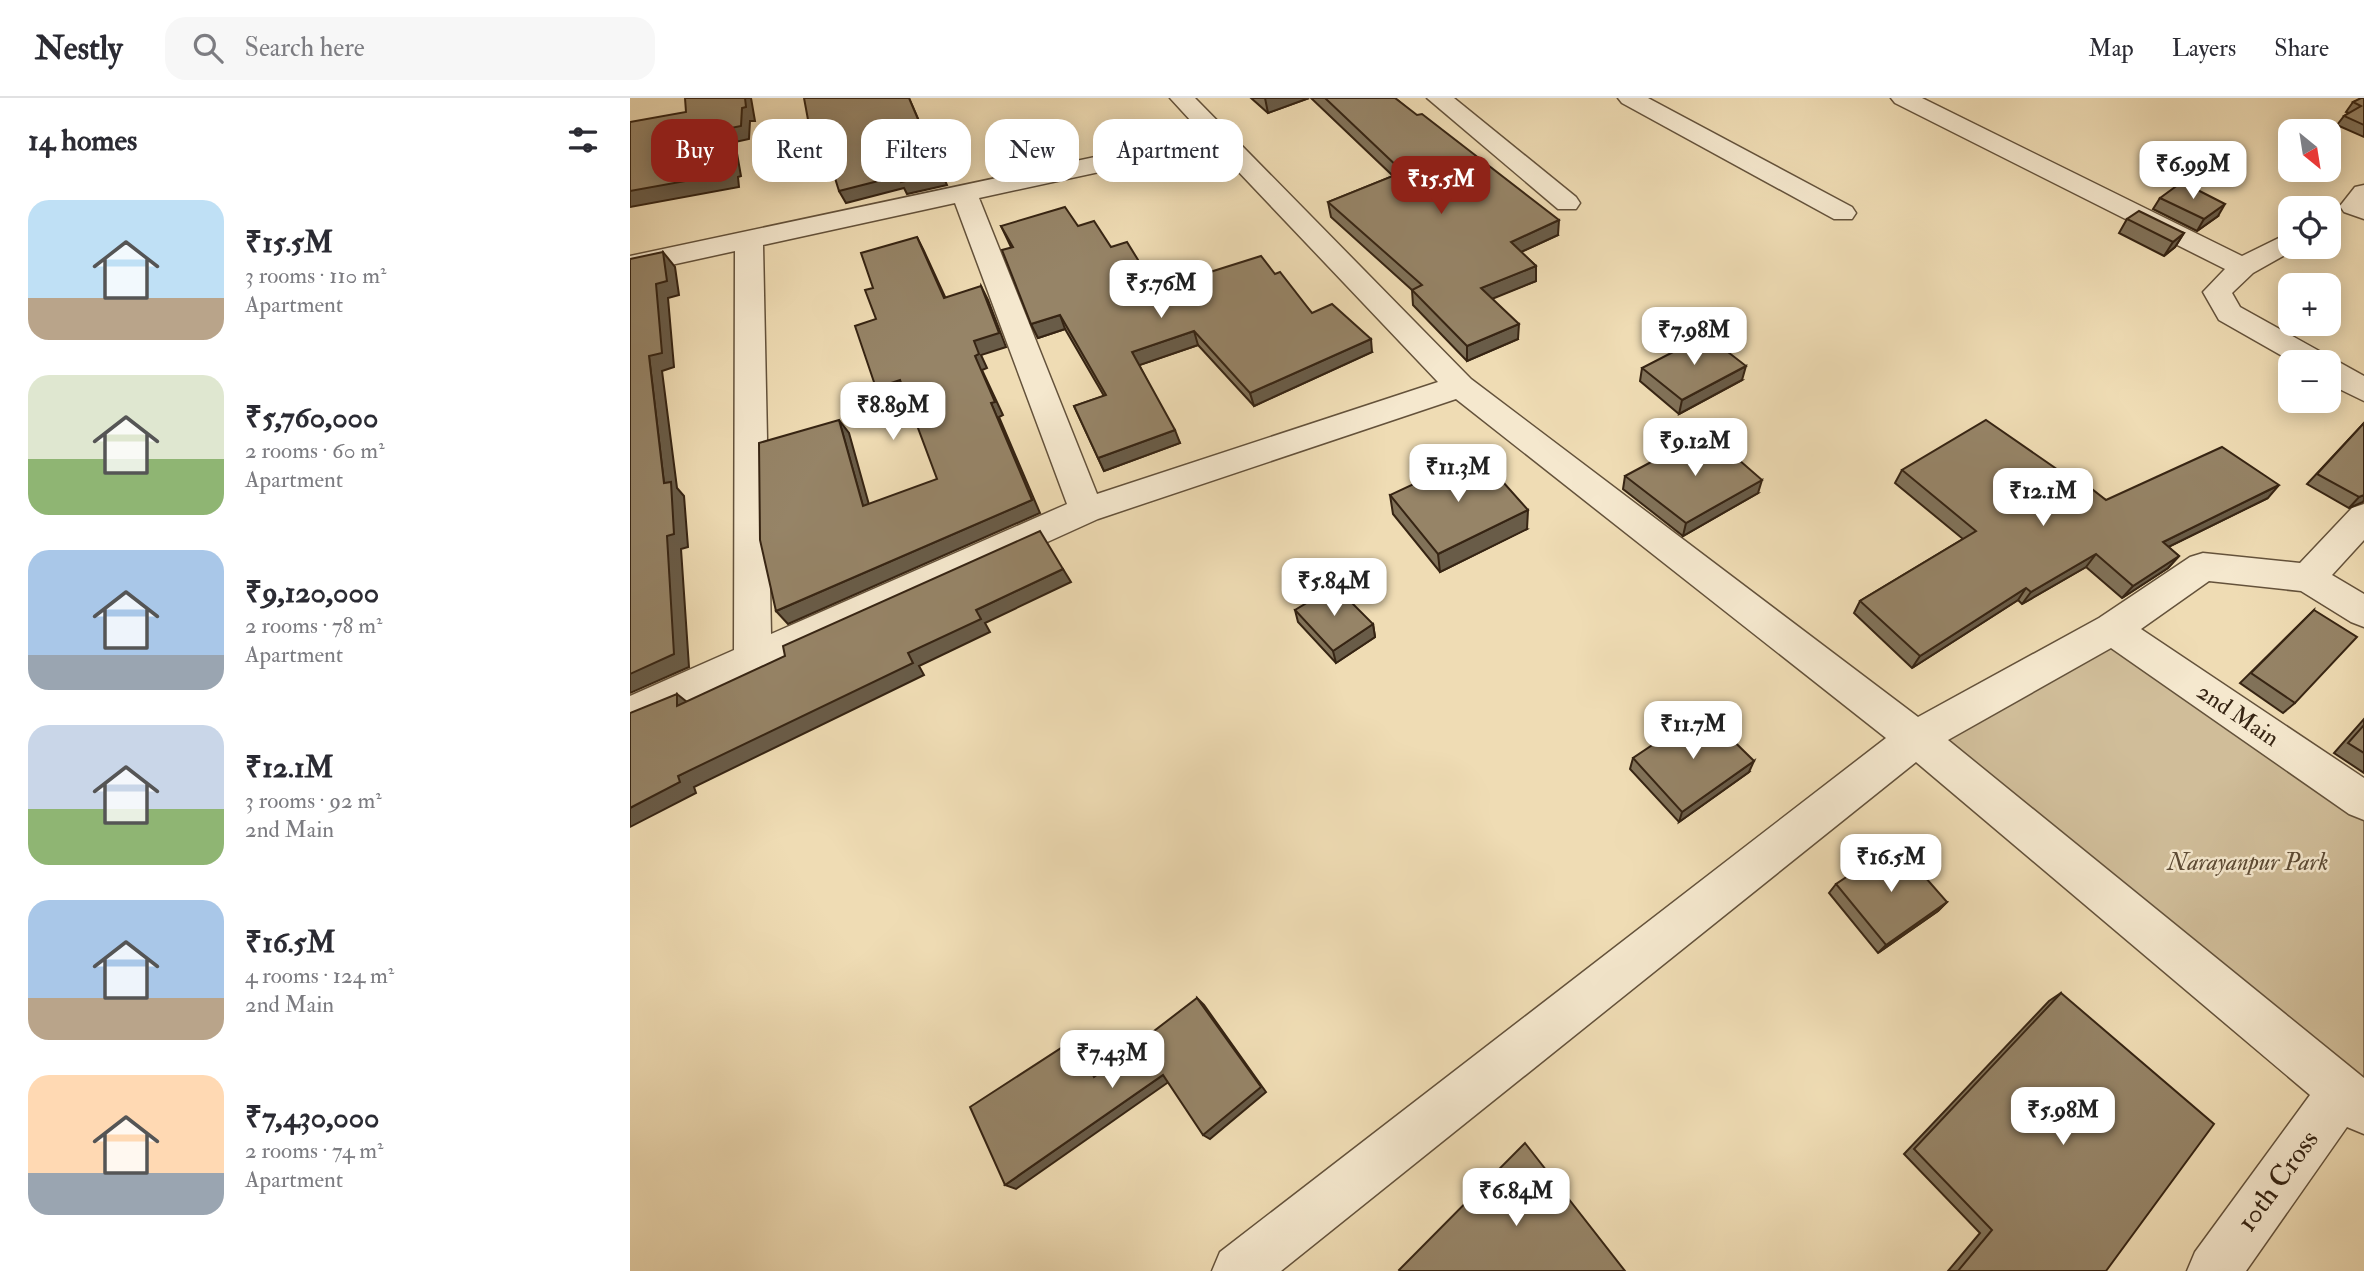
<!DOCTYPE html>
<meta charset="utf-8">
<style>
:root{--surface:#fff;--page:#f7f7f7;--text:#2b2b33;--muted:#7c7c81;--line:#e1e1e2;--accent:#8f2418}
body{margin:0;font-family:"IM FELL Double Pica",serif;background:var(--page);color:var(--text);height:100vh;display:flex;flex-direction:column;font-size:26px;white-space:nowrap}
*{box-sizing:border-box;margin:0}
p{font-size:23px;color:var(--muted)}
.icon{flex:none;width:38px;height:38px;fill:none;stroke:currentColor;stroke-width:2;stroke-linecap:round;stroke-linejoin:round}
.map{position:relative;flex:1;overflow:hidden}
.panel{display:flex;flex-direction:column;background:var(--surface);width:630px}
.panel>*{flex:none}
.banner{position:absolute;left:21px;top:21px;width:665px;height:63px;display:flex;gap:14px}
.needle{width:46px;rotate:150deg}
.fabs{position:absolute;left:1648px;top:21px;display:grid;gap:14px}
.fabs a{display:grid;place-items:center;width:63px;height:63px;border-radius:14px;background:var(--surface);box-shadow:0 4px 18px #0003;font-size:35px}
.price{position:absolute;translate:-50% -60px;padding:0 16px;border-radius:14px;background:#fff;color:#222;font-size:23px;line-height:46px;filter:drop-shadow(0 2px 4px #0008)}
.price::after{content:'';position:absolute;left:50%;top:42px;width:21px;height:16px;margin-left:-10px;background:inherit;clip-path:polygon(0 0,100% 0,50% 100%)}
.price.selected{background:var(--accent);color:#fff}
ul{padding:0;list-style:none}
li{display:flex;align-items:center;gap:21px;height:175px;padding:0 28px}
li span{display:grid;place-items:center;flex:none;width:196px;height:140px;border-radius:21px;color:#555}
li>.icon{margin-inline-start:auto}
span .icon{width:84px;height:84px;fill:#fffc;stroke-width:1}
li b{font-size:30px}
h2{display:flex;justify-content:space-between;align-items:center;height:84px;padding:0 28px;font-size:30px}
.tag{padding:0 24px;border-radius:21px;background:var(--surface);box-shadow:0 4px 18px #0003;font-size:24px;line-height:63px}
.tag.selected{background:var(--accent);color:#fff}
header{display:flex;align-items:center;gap:42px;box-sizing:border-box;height:98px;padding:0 35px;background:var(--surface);border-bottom:2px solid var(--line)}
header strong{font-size:33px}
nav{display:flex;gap:38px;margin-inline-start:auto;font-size:24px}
.search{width:490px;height:63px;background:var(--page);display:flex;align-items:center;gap:18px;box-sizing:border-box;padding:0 24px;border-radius:21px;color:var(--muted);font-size:26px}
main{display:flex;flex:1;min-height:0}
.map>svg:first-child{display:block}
.green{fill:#d0bd99;stroke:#837056;stroke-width:2}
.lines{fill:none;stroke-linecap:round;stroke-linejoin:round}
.minor-casing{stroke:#64523b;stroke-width:3}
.minor{fill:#f5e8ce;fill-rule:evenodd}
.wall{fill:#817259;stroke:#362413;stroke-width:2}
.shaded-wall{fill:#695c48;stroke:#362413;stroke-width:2}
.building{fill:#968467;stroke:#362413;stroke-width:2}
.labels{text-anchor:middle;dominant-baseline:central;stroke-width:5;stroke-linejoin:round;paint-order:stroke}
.street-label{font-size:24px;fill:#362413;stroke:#f5e8ce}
.park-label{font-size:24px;font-style:italic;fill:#5c4a34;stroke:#f5e8ce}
.near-street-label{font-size:28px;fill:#362413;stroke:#f5e8ce}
</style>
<header>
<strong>Nestly</strong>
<div class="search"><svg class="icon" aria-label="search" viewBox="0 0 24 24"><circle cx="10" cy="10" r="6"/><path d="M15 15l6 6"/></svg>Search here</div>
<nav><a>Map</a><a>Layers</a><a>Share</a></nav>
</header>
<main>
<section class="panel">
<h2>14 homes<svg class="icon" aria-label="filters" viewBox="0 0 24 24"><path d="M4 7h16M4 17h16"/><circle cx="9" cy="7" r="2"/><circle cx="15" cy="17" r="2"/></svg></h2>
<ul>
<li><span style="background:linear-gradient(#bfe0f5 70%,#b9a48a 0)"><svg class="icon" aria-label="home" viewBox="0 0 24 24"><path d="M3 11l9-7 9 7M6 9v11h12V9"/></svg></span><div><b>₹15.5M</b><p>3 rooms · 110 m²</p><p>Apartment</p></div></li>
<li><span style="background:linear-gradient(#dfe7d0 60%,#8fb573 0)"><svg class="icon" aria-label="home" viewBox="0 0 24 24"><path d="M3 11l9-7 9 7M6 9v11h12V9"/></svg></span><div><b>₹5,760,000</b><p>2 rooms · 60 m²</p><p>Apartment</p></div></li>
<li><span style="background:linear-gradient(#a9c7e8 75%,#9aa5b1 0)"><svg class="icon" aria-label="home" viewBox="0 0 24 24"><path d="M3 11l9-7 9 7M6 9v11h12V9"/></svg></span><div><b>₹9,120,000</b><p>2 rooms · 78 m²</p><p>Apartment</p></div></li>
<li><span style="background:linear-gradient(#c9d6e8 60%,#8fb573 0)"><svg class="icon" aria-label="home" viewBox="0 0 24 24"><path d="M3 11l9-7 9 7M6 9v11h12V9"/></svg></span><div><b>₹12.1M</b><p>3 rooms · 92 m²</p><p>2nd Main</p></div></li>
<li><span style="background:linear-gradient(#a9c7e8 70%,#b9a48a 0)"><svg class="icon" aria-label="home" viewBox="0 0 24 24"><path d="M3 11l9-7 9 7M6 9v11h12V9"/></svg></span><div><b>₹16.5M</b><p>4 rooms · 124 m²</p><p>2nd Main</p></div></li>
<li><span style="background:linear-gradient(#ffd9b3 70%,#9aa5b1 0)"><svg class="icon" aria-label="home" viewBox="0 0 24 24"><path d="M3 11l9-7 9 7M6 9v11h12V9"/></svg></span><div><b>₹7,430,000</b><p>2 rooms · 74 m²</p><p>Apartment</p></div></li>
</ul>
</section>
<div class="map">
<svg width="1734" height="1173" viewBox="0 0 1734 1173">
<rect width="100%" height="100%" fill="#efdcb4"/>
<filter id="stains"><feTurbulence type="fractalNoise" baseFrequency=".00286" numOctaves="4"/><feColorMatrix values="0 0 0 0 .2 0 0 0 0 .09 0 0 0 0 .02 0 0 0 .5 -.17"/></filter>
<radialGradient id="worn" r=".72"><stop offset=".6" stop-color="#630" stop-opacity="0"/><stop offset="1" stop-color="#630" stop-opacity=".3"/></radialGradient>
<path class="green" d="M1482,531L1734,703V1010L1286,640Z"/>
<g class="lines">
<g class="minor-casing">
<g id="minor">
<path d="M540,0H565L841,281L1288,619L1469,520L1560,459L1573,455L1670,465L1722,410L1734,406V442L1702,477L1734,496V529L1721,524L1671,493L1579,483L1511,531L1734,680V722L1719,716L1481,550L1318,642L1734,980V1036L1717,1029L1616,1173H1557L1565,1154L1680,997L1286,664L651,1173H582L590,1154L1256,640L826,301L468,421L0,633V598L104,552L105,153L0,176V158L573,36ZM585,49L808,284L467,396L349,100ZM325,105L437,406L141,536L133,147Z"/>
<path d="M797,0H824L946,99L950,105L946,111H928Z"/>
<path d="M988,0H1018L1222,109L1226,115L1222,121H1204L992,5Z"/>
<path d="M1261,0H1292L1612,158L1661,134V149H1669L1623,175L1602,195L1610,209L1734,278V303L1699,286V264H1663L1589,222L1573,194L1595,171L1265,5Z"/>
<path d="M1734,87V121L1714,114L1710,108L1725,89Z"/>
</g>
</g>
<use href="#minor" class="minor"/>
</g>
<g class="wall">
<path d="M621,0H679L638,15Z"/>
<path d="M681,0H765L928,137L891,154L906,168V183L862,200L888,241L837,263L783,207L782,192L701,119L698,104L763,78Z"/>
<path d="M1734,0V39L1707,27L1714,18L1719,15L1716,14L1723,4Z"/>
<path d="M1530,100L1588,118L1567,133L1523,111Z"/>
<path d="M1497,121L1554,135L1545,149L1534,158L1489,135Z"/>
<path d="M371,128H448L481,149L526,191L645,176L682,215L742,254L624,308L568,247L509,267L550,345L474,373L444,308L474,298L435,231L408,240L401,226L381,149Z"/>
<path d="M1012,270L1112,282L1049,316L1010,283Z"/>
<path d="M1734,325V402L1719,410L1677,386Z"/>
<path d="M1272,372L1434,376L1476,402L1638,400L1538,449L1549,458L1538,470L1492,500L1456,469L1392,506L1388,502L1282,570L1224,515L1230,503L1333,441L1265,385Z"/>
<path d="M995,378L1128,395L1053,438L993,391Z"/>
<path d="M760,397L897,431L810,474L763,416Z"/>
<path d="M665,512L743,526L745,539L706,565L668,524Z"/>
<path d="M1684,512L1665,605L1653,615L1610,585Z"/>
<path d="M1734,621V675L1704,655Z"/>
<path d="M1003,660L1119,674L1049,724L1000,671Z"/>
<path d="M1206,786L1317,804L1308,813L1248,855L1199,795Z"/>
<path d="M1431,895L1476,1173H1318L1350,1135L1274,1056L1419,903Z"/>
</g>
<g class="shaded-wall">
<path d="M115,0H121L125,23H120L119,41L105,44L111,78L108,79L109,89L0,109V93L96,31L112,10Z"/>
<path d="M279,0L317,87L277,96L274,90L216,105L209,93Z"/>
<path d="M635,0H679L638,15Z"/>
<path d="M188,25L194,37L186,39L179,27Z"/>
<path d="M1595,106L1588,118L1567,133L1574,121Z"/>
<path d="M929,122L928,137L880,159L881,144Z"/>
<path d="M1554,135L1545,149L1534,158L1543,144Z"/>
<path d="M287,139L294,153L322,214L314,200Z"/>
<path d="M33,154L45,169L49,197L38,200L44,269L32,273L47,390L54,398L58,449L51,451L59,569L0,595V576L37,438L34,385L19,258L26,186Z"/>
<path d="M906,168V183L852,205L851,190Z"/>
<path d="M351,188L358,202L376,249L351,257L357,270L352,272L373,317L369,319L410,415L158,526L146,513L402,402L361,305L345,258L344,243Z"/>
<path d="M430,217L435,231L408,240L401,226Z"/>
<path d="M889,226L888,241L837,263V248Z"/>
<path d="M564,233L568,247L507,268L502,254Z"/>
<path d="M741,241L742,254L624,308L620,295Z"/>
<path d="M1116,268L1112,282L1049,316L1052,302Z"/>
<path d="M270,282L279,296L255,304L246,290Z"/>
<path d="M209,322L219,335L243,421L233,408Z"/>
<path d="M545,332L550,345L474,373L468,360Z"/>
<path d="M1132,382L1128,395L1053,438L1056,425Z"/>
<path d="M1649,387L1638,400L1522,457L1533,444Z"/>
<path d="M1734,397V402L1733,404L1719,410L1729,399Z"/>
<path d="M898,412L897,431L810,474L808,456Z"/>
<path d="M1466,456L1456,469L1392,506L1401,494Z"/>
<path d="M1549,458L1538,470L1492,500L1503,488Z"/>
<path d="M433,471L441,484L355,525L360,534L289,568L294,577L64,689L66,695L0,729V710L48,678L278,555L346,512Z"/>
<path d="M1396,490L1388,502L1282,570L1290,558Z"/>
<path d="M743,526L745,539L706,565L703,553Z"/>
<path d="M47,596L62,608H47Z"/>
<path d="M1124,663L1119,674L1049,724L1052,714Z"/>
<path d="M1317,804L1308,813L1248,855L1256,847Z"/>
<path d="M567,900L574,907L636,994L580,1041L573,1037Z"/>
<path d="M445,941L454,947L473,985L464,979Z"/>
<path d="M533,977L540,983L386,1091L375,1087Z"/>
</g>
<g class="building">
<path d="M55,0H115L116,9L112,10L111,28L96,31L102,65H99L100,75L0,93V24L56,14Z"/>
<path d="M174,0H279L311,75L271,84L268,78L209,93L188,25L179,27Z"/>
<path d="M695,0H765L787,17L792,16L929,122L881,144L906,168L851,190L889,226L837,248L782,192L792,187L698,104L773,74Z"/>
<path d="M1731,0H1734V27L1714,18L1731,8L1723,4Z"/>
<path d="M1552,84L1595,106L1574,121L1530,100Z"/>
<path d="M435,109L448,128L464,123L481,149L497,144L526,191L631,158L645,176L650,174L682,215L702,206L741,241L620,295L564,233L502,254L545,332L468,360L444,308L476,297L430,217L401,226L372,152L383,149L371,128Z"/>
<path d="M1509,113L1554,135L1543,144L1497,121Z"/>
<path d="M287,139L314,200L351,188L369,235L344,243L349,256L345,258L365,304L361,305L402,402L146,513L130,442L129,345L209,322L233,408L307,381L270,282L246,290L225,228L246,221L235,192L243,190L231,155Z"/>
<path d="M33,154L37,183L26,186L32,255L19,258L34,385L41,384L44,436L37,438L44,556L0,576V161Z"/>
<path d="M1076,237L1116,268L1052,302L1012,270Z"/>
<path d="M1356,322L1434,376L1439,373L1476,402L1592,349L1649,387L1533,444L1549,458L1503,488L1466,456L1401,494L1396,490L1290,558L1230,503L1346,433L1272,372Z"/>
<path d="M1734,325V397L1729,399L1687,376Z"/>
<path d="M1077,334L1132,382L1056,425L995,378Z"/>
<path d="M848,356L898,412L808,456L760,397Z"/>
<path d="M410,433L433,471L346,512L351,521L278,555L283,565L48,678L50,684L0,710V615L47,596V608L155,558L153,548Z"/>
<path d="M705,488L743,526L703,553L665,512Z"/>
<path d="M1684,512L1727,539L1665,605L1621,575Z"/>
<path d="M1073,613L1124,663L1052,714L1003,660Z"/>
<path d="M1734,627V655L1718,645Z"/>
<path d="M1266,746L1317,804L1256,847L1206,786Z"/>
<path d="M1431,895L1584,1026L1476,1173H1328L1362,1132L1284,1051Z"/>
<path d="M567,900L631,989L573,1037L533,977L375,1087L340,1009L445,941L464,979Z"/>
<path d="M895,1045L995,1173H770L769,1172Z"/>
</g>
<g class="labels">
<g class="street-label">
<text transform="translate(1608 617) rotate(34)">2nd Main</text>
</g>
<g class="park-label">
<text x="1618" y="764">Narayanpur Park</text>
</g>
<g class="near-street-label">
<text transform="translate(1648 1083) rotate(-54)">10th Cross</text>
</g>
</g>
<rect width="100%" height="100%" filter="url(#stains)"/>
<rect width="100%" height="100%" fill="url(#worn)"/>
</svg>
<div class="fabs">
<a><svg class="needle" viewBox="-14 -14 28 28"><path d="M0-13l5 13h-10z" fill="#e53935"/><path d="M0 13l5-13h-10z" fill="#7c7c81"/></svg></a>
<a><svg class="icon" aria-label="locate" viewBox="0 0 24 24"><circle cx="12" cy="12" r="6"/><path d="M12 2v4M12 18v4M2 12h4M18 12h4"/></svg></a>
<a>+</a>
<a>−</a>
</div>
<b class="price" style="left:1563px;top:103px">₹6.99M</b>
<b class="price selected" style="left:811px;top:118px">₹15.5M</b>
<b class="price" style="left:531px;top:222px">₹5.76M</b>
<b class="price" style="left:1064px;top:269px">₹7.98M</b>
<b class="price" style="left:263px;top:344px">₹8.89M</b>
<b class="price" style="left:1065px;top:380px">₹9.12M</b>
<b class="price" style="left:828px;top:406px">₹11.3M</b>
<b class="price" style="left:1413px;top:430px">₹12.1M</b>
<b class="price" style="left:704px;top:520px">₹5.84M</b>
<b class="price" style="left:1063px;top:663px">₹11.7M</b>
<b class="price" style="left:1261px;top:796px">₹16.5M</b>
<b class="price" style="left:482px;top:992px">₹7.43M</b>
<b class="price" style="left:1433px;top:1049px">₹5.98M</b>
<b class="price" style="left:886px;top:1130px">₹6.84M</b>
<div class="banner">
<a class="tag selected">Buy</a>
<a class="tag">Rent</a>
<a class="tag">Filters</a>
<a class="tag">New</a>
<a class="tag">Apartment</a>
</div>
</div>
</main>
